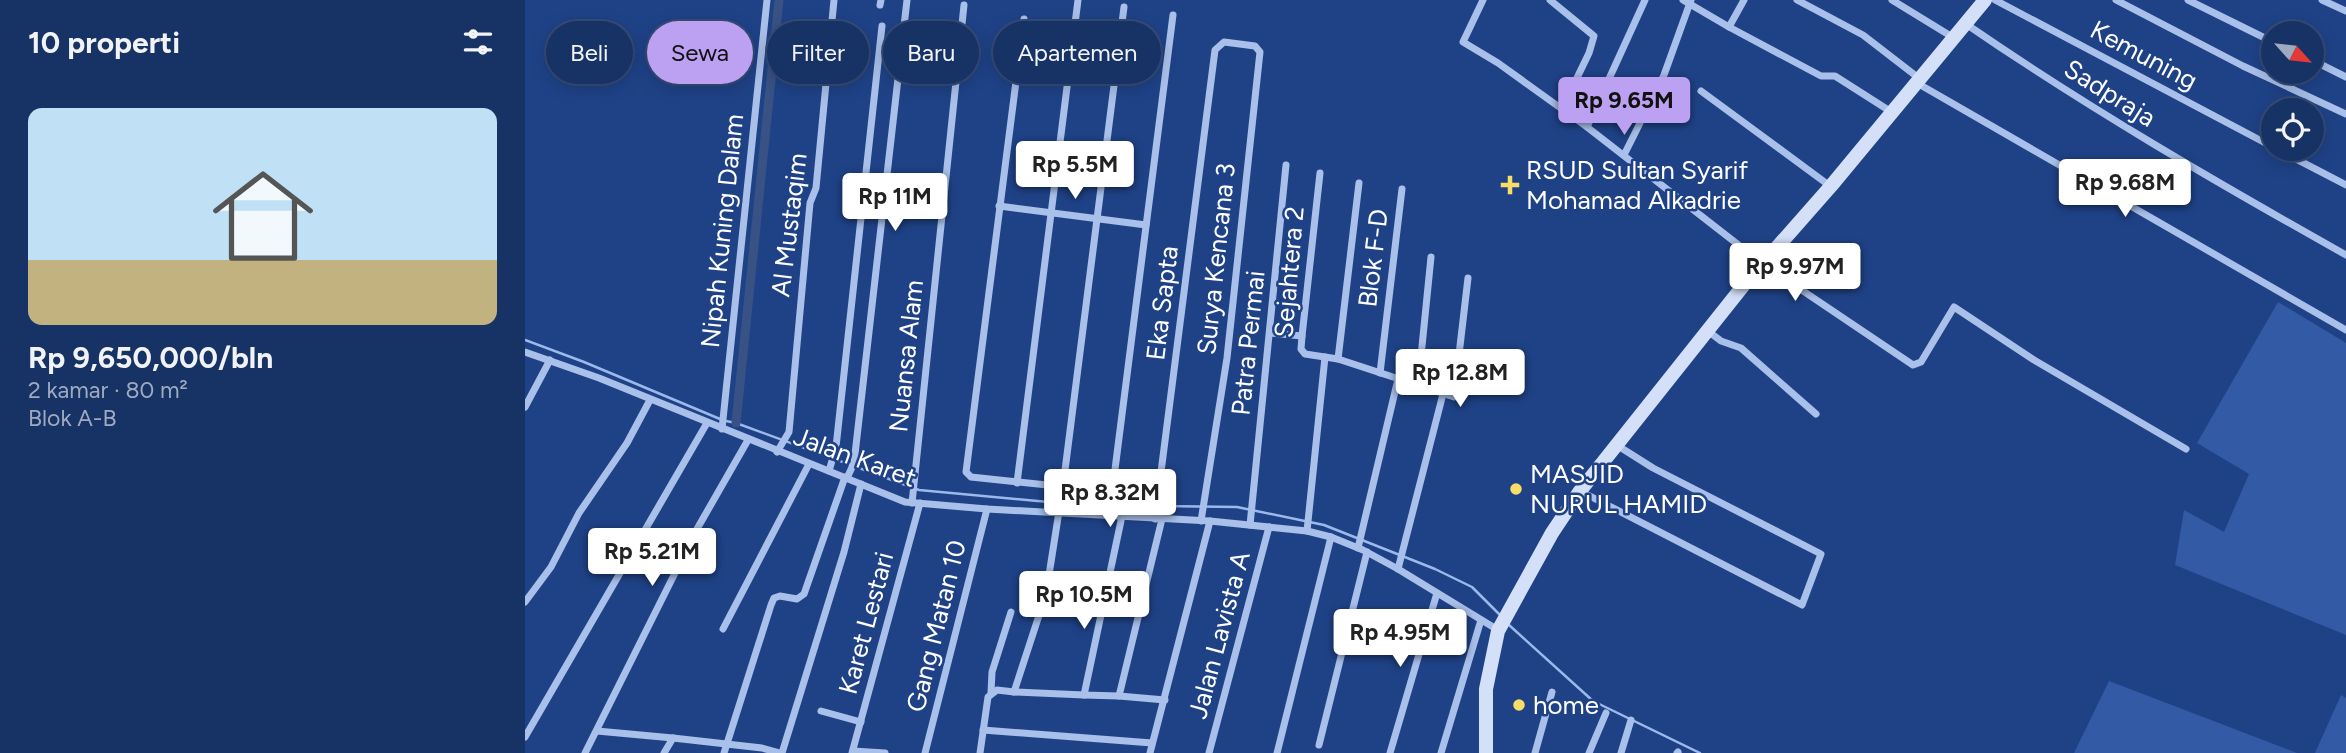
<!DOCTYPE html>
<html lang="id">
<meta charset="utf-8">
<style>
:root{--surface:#173265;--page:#243e6e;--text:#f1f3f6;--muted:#9eaabf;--line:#364d79;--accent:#bca0f2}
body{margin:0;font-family:Figtree,sans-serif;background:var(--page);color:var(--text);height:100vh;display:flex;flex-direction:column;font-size:26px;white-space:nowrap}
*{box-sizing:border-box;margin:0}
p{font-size:23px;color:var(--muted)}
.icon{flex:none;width:38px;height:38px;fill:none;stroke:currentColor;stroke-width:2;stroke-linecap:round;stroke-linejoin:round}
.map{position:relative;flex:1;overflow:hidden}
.side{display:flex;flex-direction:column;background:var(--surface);width:525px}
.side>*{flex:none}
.top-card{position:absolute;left:21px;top:21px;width:665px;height:63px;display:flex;gap:14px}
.needle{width:46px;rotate:117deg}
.controls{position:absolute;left:1736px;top:21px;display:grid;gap:14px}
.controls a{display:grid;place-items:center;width:63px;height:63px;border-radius:50%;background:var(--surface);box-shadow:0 4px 18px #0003,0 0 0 2px var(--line);font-size:35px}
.price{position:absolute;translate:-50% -60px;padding:0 16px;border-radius:7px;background:#fff;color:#222;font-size:23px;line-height:46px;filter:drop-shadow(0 2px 4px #0008)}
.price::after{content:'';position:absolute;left:50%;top:42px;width:21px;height:16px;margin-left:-10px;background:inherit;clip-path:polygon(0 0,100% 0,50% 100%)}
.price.selected{background:var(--accent);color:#111}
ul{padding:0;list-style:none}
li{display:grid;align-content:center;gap:14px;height:371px;padding:0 28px}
li span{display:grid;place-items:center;height:217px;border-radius:14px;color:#555}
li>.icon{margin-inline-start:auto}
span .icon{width:126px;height:126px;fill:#fffc;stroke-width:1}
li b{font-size:30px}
h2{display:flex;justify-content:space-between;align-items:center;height:84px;padding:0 28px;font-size:30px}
.chip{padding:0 24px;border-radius:32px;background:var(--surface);box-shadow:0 4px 18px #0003,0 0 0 2px var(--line);font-size:24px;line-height:63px}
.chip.selected{background:var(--accent);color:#111}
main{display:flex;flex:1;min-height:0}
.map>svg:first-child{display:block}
.grass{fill:#335aa5}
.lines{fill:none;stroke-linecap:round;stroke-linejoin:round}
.stream{stroke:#9cb9ec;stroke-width:2.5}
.canal{stroke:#385285;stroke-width:9}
.street{stroke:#a9c0ea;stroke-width:7}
.secondary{stroke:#d4e0f8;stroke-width:14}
.poi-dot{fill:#f9dd69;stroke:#1f4287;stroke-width:2.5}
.labels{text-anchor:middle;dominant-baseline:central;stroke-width:5;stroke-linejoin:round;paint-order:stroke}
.street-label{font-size:26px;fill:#fff;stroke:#1f4287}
.poi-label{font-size:26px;fill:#fff;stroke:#1f4287;text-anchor:start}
</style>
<main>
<section class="side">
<h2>10 properti<svg class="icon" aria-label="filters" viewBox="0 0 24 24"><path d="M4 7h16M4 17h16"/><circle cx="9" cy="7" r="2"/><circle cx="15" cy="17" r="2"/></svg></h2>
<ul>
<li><span style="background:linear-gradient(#bfe0f5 70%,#c2b280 0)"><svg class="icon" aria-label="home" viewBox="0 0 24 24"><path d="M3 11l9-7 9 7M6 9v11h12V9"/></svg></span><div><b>Rp 9,650,000/bln</b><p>2 kamar · 80 m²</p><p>Blok A-B</p></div></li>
</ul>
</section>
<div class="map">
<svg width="1821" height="753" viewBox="0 0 1821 753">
<rect width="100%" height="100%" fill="#1f4287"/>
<g class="grass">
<path d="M1753,302L1821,343V635L1650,565L1659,510L1699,532L1724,474L1672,443Z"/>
<path d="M1584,681L1772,753H1549Z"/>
<path d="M1816,695L1821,698V753H1790Z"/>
</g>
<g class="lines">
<g class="stream">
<path d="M0,340L59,362L195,419"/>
<path d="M201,421L211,423L394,490L556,505L712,507L799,525L910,569L947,587L975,615"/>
<path d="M984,625L1068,701L1175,753"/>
</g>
<path class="canal" d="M211,423L254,0"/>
<g class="street">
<path d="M958,0L938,42L973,63L1062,127L1238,264L1388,365L1396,362L1429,307L1509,360L1661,449"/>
<path d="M1025,0L1069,36L1064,53L1037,109"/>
<path d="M1158,0L1204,27L1219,0"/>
<path d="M1272,0L1338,35L1395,79"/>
<path d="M1367,0L1429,38"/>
<path d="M1470,0L1748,147"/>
<path d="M1591,0L1718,66L1821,114"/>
<path d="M1663,0L1748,42"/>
<path d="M1797,0L1821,11"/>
<path d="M355,5L356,0"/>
<path d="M499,19L441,472L446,477L580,491L585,490L588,485L648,15"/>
<path d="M1441,24C1563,108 1691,182 1821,255"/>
<path d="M1204,27L1296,76H1310L1368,113"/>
<path d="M1787,60L1821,77"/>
<path d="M1392,83L1821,330"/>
<path d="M1176,91L1305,186"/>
<path d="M1062,127L1120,0"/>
<path d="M1752,149L1821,185"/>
<path d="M1099,155L1139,75L1166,0"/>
<path d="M795,173L777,336L776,349L780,354L813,359L834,183"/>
<path d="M474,206L621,225"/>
<path d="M1183,331L1196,341L1216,348L1291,414"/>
<path d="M745,333L777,336"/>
<path d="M0,352L74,378L380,502L462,509L685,521L782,531L806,537L838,550L873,569L973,630"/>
<path d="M813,359L929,397L943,278"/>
<path d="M855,373L877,189"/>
<path d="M893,386L906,257"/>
<path d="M0,407L25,360"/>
<path d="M197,429L242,0"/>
<path d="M252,452L264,432L285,203L291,188L309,0"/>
<path d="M304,471L311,447L357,26"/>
<path d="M322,478L329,463L382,0"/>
<path d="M492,483L553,0"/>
<path d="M1055,491L1277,605L1296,554L1128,468L1090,444"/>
<path d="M387,503L439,5"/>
<path d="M630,519L690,50L699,42L730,46L735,52L702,358L676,521"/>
<path d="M637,519L594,696L640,700"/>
<path d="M725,525L761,165"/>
<path d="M782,531L800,357"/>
<path d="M833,548L873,379"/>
<path d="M873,569L918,394"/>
<path d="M0,602L26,567L54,513L102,443L125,400"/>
<path d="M198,629L284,464"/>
<path d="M489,692L559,695"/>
<path d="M466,693L467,672L486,612"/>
<path d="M594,696L559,695L597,516"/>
<path d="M296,711L336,722"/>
<path d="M458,730L627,743"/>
<path d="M72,731L148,738"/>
<path d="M0,737L182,423"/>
<path d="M794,745L842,552"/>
<path d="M328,751L360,753"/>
<path d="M60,753L172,529L223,440"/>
<path d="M139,753L148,738L237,748L255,753"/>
<path d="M199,753L246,605L249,598L255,596L272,599L279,594L320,477"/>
<path d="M257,753L319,552L336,484"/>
<path d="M327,753L395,503"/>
<path d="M400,753L462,509"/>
<path d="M455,753L463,697L472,690L489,692L521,594L538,486L599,7"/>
<path d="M625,753L685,521"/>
<path d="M684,753L744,527"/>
<path d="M752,753L806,537"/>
<path d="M865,753L912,593"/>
<path d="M916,753L956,620"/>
<path d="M1010,753L1027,692"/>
<path d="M1064,753L1081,713"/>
<path d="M1096,753L1106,720"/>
<path d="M1152,753L1153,752"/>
</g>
<path class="secondary" d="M961,753V689L973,631L1027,533L1055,491L1218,286L1306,186L1460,0"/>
</g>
<g class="poi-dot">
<path d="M981.5 174.5h7v7h7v7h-7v7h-7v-7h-7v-7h7z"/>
<circle cx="991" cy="489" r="7"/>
<circle cx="994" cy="705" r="7"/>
</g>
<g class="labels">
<g class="street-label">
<text transform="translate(1619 55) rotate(28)">Kemuning</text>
<text transform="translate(1585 93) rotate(32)">Sadpraja</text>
<text transform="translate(264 225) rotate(-83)">Al Mustaqim</text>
<text transform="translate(197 231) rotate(-84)">Nipah Kuning Dalam</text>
<text transform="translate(848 258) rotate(-83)">Blok F-D</text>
<text transform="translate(691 259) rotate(-84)">Surya Kencana 3</text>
<text transform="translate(764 272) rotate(-85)">Sejahtera 2</text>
<text transform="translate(637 303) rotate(-83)">Eka Sapta</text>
<text transform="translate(723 343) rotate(-84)">Patra Permai</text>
<text transform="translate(381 356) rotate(-84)">Nuansa Alam</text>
<text transform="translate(330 457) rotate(20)">Jalan Karet</text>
<text transform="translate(341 623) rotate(-75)">Karet Lestari</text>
<text transform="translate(411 626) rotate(-76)">Gang Matan 10</text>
<text transform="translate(694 635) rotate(-75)">Jalan Lavista A</text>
</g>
<g class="poi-label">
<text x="1001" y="170">RSUD Sultan Syarif<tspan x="1001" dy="30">Mohamad Alkadrie</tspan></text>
<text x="1005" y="474">MASJID<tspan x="1005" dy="30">NURUL HAMID</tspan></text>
<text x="1008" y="705">home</text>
</g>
</g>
</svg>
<div class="controls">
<a><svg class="needle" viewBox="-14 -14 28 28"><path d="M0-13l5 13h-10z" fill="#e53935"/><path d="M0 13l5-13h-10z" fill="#9eaabf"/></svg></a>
<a><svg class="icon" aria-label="locate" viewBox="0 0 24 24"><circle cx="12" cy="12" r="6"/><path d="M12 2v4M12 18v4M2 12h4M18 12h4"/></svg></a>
</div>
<b class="price selected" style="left:1099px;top:137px">Rp 9.65M</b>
<b class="price" style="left:550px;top:201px">Rp 5.5M</b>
<b class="price" style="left:1600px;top:219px">Rp 9.68M</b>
<b class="price" style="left:370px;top:233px">Rp 11M</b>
<b class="price" style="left:1270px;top:303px">Rp 9.97M</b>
<b class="price" style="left:935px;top:409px">Rp 12.8M</b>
<b class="price" style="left:585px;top:529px">Rp 8.32M</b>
<b class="price" style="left:127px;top:588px">Rp 5.21M</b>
<b class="price" style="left:559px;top:631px">Rp 10.5M</b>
<b class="price" style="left:875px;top:669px">Rp 4.95M</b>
<div class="top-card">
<a class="chip">Beli</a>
<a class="chip selected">Sewa</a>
<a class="chip">Filter</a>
<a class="chip">Baru</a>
<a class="chip">Apartemen</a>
</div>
</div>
</main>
